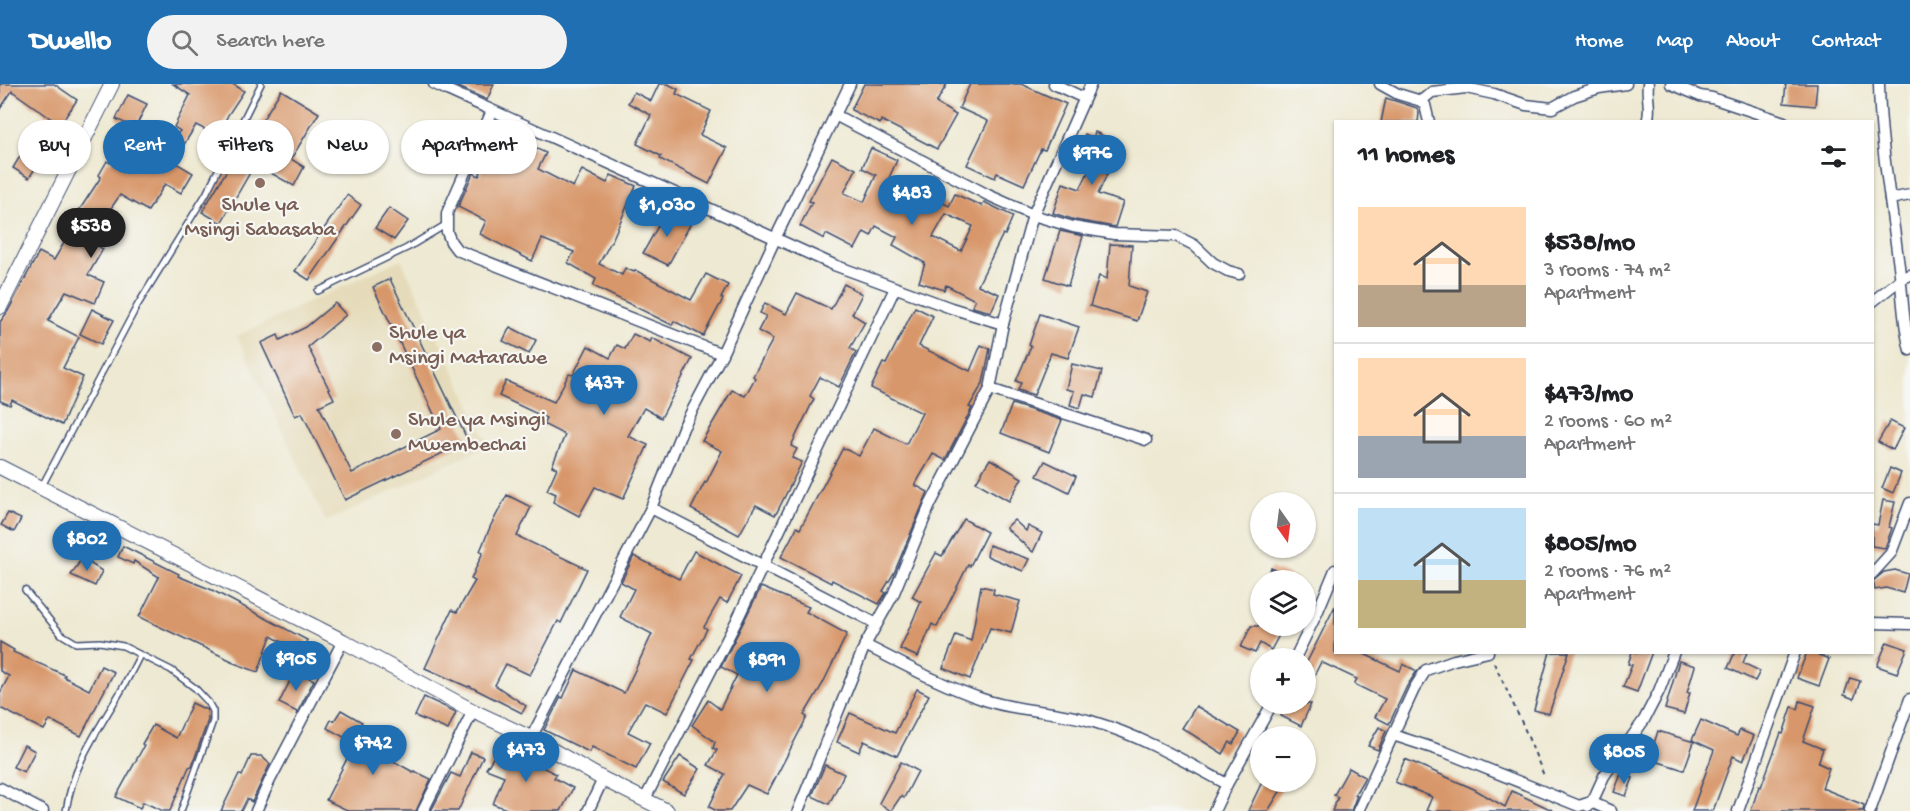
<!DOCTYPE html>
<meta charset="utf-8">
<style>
:root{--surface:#fff;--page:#f2f2f2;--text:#202124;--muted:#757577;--line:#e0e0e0;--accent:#1f6fb2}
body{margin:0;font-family:"Gochi Hand",sans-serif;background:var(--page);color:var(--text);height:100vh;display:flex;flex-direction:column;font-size:22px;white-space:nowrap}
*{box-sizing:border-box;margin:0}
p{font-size:20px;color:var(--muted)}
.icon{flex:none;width:33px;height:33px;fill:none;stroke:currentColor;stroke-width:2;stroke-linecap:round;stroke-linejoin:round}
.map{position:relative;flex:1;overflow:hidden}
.drawer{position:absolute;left:1334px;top:36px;width:540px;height:534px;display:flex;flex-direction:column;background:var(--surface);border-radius:0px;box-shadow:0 2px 4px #0004}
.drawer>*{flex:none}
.top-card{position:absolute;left:18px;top:36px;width:570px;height:54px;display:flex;gap:12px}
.needle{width:39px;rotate:166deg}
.buttons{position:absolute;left:1250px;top:408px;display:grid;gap:12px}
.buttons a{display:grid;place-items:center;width:66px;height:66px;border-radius:50%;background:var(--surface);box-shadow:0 2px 4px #0004;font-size:30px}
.price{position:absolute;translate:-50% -51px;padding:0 14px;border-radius:21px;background:var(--accent);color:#fff;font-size:20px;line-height:39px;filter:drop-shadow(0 2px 3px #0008)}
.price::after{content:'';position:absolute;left:50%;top:36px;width:18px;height:14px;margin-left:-9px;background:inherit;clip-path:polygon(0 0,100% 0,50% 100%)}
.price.active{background:#222;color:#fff}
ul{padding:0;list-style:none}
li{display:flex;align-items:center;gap:18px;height:150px;padding:0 24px}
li+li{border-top:2px solid var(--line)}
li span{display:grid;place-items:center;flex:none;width:168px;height:120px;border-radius:0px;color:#555}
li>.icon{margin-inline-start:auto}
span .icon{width:72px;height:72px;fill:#fffc;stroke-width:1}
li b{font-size:26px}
h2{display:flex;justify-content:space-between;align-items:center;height:72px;padding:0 24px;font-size:26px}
.pill{padding:0 21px;border-radius:27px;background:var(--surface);box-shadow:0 2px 4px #0004;font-size:21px;line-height:54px}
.pill.active{background:var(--accent);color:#fff}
header{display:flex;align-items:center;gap:36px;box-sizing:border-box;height:84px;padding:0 30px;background:var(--accent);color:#fff}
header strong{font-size:28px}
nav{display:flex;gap:33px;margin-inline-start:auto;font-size:21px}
.search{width:420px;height:54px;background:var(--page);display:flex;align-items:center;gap:15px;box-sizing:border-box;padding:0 21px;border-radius:33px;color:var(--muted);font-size:22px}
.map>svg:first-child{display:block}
.built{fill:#e5dbba}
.building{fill:#d8976b;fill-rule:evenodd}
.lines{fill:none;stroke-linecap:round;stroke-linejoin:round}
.service-casing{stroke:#3b4b6f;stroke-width:8}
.minor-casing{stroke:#3b4b6f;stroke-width:13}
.tertiary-casing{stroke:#3b4b6f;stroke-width:16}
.path{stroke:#3b4b6f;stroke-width:2;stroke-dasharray:4.5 4.5;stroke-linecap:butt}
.service{stroke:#fff;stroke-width:5}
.minor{stroke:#fff;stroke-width:10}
.tertiary{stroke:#fff;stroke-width:14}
.education-dot{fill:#8d6e63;stroke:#f6f6f2;stroke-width:2}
.labels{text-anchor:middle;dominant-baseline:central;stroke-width:4.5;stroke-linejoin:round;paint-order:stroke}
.education-label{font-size:22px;fill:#785e54;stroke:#f6f6f2;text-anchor:start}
</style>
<header>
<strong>Dwello</strong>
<div class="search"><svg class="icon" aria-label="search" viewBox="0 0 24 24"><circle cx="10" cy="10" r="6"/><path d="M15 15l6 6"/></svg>Search here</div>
<nav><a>Home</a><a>Map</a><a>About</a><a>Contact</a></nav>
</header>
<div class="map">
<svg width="1910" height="727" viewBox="0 0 1910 727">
<rect width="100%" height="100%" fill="#f6f6f2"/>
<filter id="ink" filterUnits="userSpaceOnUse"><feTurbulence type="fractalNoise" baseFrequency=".0167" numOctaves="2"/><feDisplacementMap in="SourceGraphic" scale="12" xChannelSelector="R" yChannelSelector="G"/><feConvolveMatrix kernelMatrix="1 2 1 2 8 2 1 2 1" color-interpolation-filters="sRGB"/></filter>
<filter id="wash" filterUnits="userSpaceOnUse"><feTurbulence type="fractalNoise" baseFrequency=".008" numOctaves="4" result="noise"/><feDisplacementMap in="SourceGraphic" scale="24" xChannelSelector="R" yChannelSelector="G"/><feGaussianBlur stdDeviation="1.35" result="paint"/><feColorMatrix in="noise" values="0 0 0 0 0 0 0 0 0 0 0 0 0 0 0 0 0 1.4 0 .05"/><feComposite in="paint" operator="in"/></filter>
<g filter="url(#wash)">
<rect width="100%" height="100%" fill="#eee9d2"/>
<path class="built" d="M401,175L489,361L326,438L237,252Z"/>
<g id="blocks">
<g class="building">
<path d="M0,0H54L77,16L60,41L12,7L0,25Z"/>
<path d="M173,0H233L244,7L228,31L218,52L196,41L183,62L171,76L193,89L181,109L165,100L148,127L120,111L90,155L92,157L91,158L103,165L88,191L104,198L95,219L66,207L48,237L79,253L63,284L83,293L62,341L12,316L10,321L0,317V238L8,227L39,168L54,176L81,130L78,128L101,93L99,91L107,77L110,79L130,47L162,67L180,47L174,43L190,11Z"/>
<path d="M452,0H494L487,16Z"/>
<path d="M659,0H668L678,5L676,10L711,27L700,51L727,64L709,100L660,75L661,72L637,60L651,31L628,19L634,8L651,17Z"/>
<path d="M864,0H947L936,19L956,31L937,65L881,36L880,40L851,26Z"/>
<path d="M970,0H1021L1066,20L1045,66L1041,65L1024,101L997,89L995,94L967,81L988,37L959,24Z"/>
<path d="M1786,0H1817L1815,22L1784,19Z"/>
<path d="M281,6L319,29L291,75L304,83L294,102L255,80L221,139L202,128L250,47L254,50Z"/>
<path d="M128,11L147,20L135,44L116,35Z"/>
<path d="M1386,14L1417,24L1419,29L1418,38H1381Z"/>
<path d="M500,48L546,69L538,85L573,103L582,86L607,99L611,91L636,102L614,152L599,180L622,191L625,184L634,188L635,186L691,216L706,190L728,201L721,214L723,215L703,252L674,237L672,241L593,202L596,195L568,179L574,168L542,155L532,177L480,150L486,137L458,123L473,89L479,92Z"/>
<path d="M1095,48L1121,60L1098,110L1123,118L1115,143L1075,136L1053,129L1063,99L1080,105L1091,82L1082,77L1084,74L1076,70L1085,50L1093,54Z"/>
<path d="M26,62L43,72L29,94L13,84Z"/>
<path d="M871,64L897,76L889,94L901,100L899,104L919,113L922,108L949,122L955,110L982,122L984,118L1013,132L1005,151L1003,150L978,201L999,210L991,228L972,223L975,216L946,201L944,206L919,198L925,179L893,161L897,153L876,142L871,152L864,148L855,165L826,150L824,155L800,142L812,118L809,117L832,73L856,85L844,109L864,118L876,91L862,84ZM946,130L973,142L961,167L933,153Z"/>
<path d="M347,111L361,121L309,196L295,187Z"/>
<path d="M389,124L408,137L394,156L375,144Z"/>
<path d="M667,126L691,139L668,181L643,169Z"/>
<path d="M1060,147L1083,152L1068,202L1045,194Z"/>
<path d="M1110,160L1132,161L1129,202L1147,208L1137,237L1090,222L1099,192L1107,195Z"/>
<path d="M390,195L468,357L345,416L302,329L295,332L261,259L278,251L280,256L306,243L335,219L346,231L308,263L334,315L319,322L352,389L441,345L373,203Z"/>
<path d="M844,200L862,210L852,230L865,238L850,264L856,268L839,303L820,293L810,312L814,315L791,362L797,365L792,374L802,378L777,428L775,431L756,421L739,451L691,425L705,398L706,399L722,367L702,357L732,306L745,312L755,294L753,292L773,255L758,247L766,232L760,229L765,219L786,230L797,209L831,225Z"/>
<path d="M915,223L933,232L919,262L970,287L981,261L990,265L983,299L969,323L972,324L945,376L933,370L915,401L928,408L894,489L883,507L886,509L879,520L832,496L831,499L781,473L797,443L800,445L843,364L859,372L874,344L906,360L922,329L871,304L883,279L886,280Z"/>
<path d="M92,225L114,236L101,260L80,250Z"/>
<path d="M1040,230L1079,243L1068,274L1051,269L1034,311L1018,306L1021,299L1016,297L1031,262L1029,261Z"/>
<path d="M510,243L536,256L529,270L503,257Z"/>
<path d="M633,250L650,258L652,254L692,275L661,334L644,324L628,352L648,361L623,415L595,403L579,432L553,418L556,410L547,406L557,384L552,382L565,351L543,340L546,334L499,312L506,297L554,318L569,290L573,291L588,262L610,274L617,261L625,265Z"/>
<path d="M1072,280L1102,287L1095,313L1084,310L1080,324L1070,321L1074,307L1066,305Z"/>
<path d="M1012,320L1062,336L1049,368L1001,349Z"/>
<path d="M1890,337L1904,344L1893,366L1878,358Z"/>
<path d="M990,375L1022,394L1009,417L976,398Z"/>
<path d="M1045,377L1076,392L1069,408L1037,392Z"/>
<path d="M1890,384L1901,389L1893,409L1882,404Z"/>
<path d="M507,411L531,423L517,452L587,485L561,539L558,537L530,591L506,580L495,601L526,622L522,629L469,602L468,603L425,584L452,526L457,528L475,497L471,495L483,468L480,467L491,441Z"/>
<path d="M1883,416L1895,418L1889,443L1892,444L1885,464L1872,462V440L1878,441Z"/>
<path d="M8,429L21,435L14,448L1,441Z"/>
<path d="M964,435L987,448L970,482L968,481L937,543L932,540L918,573L900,565L921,518L912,513L936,469L942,472Z"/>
<path d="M1014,436L1026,447L1028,442L1042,449L1033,468L1006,444Z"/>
<path d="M989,461L1029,475L1023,487L987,472Z"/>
<path d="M123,462L179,490L178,492L212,506L307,556L301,568L271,552L258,588L231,578L232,577L139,533L159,493L134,477L133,480L118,473Z"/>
<path d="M694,467L741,492L727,519L720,515L704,543L707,545L691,575L694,576L667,629L645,618L628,648L650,659L636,685L592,663L589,668L544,646L561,613L563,614L576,586L624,609L652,550L620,533L634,505L621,498L634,472L679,495Z"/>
<path d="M82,474L102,487L95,502L71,491Z"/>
<path d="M1271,484L1300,496H1265Z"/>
<path d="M1895,486L1908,490L1903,509L1886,504L1875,506L1873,497L1884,488Z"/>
<path d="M981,502L994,505L993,510L1020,517L1011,549L990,544L970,595L943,584L956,551L971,557Z"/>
<path d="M761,503L809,523L806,528L847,550L822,601L804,631L807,633L767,710L747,701L730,727H717L709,723L725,690L708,681L717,666L713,664L715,658L692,641L708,616L720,625L737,591L721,583Z"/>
<path d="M1335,522V568H1360L1400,587L1403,580L1417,587L1407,602L1389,640L1375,633L1385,615L1354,600L1357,595L1321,578L1305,610V582Z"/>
<path d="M1251,542H1284L1271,566L1260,559L1255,569L1241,563Z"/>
<path d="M0,558L14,566L13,568L65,591L64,593L89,606L101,582L114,588L81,652L50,636L44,646L0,624V609L9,592L0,587Z"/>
<path d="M1887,558L1907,565L1897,589L1877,582Z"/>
<path d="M1550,568H1569L1549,630L1534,626Z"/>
<path d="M1632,568H1652L1637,608L1623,603L1632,581L1628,580Z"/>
<path d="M1735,568H1747L1743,579L1760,587L1755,597L1728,584Z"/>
<path d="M1807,568H1811L1829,575L1819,602L1797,594Z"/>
<path d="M1679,577L1695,582L1687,609H1690L1684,630L1665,625Z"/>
<path d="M295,587L314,596L296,631L297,628L279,619Z"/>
<path d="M1850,594L1860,597L1854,615L1844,611Z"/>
<path d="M917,605L929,611L897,672L864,657L859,668L837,658L850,629L895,649Z"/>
<path d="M424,613L456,628L448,646L415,632Z"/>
<path d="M1800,617L1815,622L1803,657L1823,665L1818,679L1829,684L1822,704L1864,721L1863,727H1751L1759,702L1761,703L1781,649L1783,650L1792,623L1798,625Z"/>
<path d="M192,619L207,626L208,636L192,682L189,683L170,727H163L143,718L140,724L116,713L144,662L142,660L153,641L176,654Z"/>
<path d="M1287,620H1311L1301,642L1281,632Z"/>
<path d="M1196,622L1240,648L1233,660L1230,658L1223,670L1182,644Z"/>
<path d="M341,626L362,638L356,648L382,662L379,669L413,688L414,687L431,695L416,727H349L326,716L355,659L327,644L331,636L334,637Z"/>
<path d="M1701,636L1737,652L1740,646L1754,652L1743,677L1733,672L1713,727H1692L1714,666L1692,656Z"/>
<path d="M1379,643L1386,647L1378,666L1368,662Z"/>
<path d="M1658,647L1694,658L1684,686L1649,675Z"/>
<path d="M504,656L519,666L517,670L556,690L554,694L573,704L561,727H512L493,720L504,692L486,685Z"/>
<path d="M24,661L35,667L24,688L13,683Z"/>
<path d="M471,668L483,673L458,727H431L451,689L460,693Z"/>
<path d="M251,672H261L270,680L252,718L247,715L241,727H221L239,690L242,692Z"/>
<path d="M680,672L700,685L684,710L663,698Z"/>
<path d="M1405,675L1474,705L1505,723L1512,707L1554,727H1426L1432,713L1395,698Z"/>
<path d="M901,678L918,687L904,714L901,712L891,727L879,719Z"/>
<path d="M825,681L844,690L829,720L812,712Z"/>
<path d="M1349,684L1365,693L1355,710L1357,711L1351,727H1332L1338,713L1334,711Z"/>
<path d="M1621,690L1633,694L1626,712L1614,708Z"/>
<path d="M1262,698H1286L1268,727H1248Z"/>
</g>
</g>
</g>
<g filter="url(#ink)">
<use href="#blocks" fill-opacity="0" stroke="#3b4b6f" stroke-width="1.5"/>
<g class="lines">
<g class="service-casing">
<g id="service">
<path d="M318,207L407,164L447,140"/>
<path d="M42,402L137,222L206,110L261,0"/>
<path d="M25,506L61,550L76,559L100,558L123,562L171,586L195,604L208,618L213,627V637L181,727"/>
<path d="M66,727C73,681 95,651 118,612C126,599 133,585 140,571"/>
</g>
</g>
<g class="minor-casing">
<g id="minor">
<path d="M434,0L834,181L951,224L1003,240"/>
<path d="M1054,0L1084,14"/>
<path d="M1380,0L1398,10L1421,17L1425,21L1429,38"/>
<path d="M1671,0L1700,12L1712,14L1784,38"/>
<path d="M1879,0C1880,59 1891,117 1898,175C1903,205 1902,236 1910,266"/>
<path d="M1421,17L1432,8L1466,4L1494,10L1526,21L1552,24L1574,12L1599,4L1626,0"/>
<path d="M492,27L447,129V148L451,158L457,166L722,270"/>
<path d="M835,31L988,111L1033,131L1073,143L1114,150L1176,152L1194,161L1213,179L1228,187L1239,190"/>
<path d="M1647,38C1652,25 1646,13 1648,0"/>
<path d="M1890,115L1910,111"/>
<path d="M1872,218L1901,195L1910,191"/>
<path d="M990,305L1146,356"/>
<path d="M651,424L877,540"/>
<path d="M1872,490L1891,469L1910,419"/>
<path d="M1872,539L1910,540"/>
<path d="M865,561C903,580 941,601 982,615C1018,628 1057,626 1094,638C1141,652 1184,677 1227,700"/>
<path d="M1295,574L1317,529L1335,486"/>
<path d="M1393,651L1445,668L1579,722L1591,718L1611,727"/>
<path d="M531,654L651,424L683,344L722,270L776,153L850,0"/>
<path d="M0,704L43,727"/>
<path d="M645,715L737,536L895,204"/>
<path d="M1588,722L1594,714L1604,692L1644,636L1659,607L1674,568"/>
<path d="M256,727L270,696L343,557"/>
<path d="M423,727L473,627"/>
<path d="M588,727L603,695"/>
<path d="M798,727L865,561L893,511L930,421L990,305L1003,240L1033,131L1091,0"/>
<path d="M1214,727L1227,700L1272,620"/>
<path d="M1358,727L1414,605L1426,586L1454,576L1488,568"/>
<path d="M1738,727L1795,568"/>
<path d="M1870,727L1910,615"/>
</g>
</g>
<g class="tertiary-casing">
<g id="tertiary">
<path d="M0,223L112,0"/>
<path d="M0,383L343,557L473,627L531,654L603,695L667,727"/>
</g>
</g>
<path class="path" d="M1494,579L1523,641L1545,694"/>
<use href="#service" class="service"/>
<use href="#minor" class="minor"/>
<use href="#tertiary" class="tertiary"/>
</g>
</g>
<g class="education-dot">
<circle cx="260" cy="99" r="6"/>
<circle cx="377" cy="263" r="6"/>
<circle cx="396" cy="350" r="6"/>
</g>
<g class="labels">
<g class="education-label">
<text x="260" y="122" text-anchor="middle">Shule ya<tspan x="260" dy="25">Msingi Sabasaba</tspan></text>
<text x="389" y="250">Shule ya<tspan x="389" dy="25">Msingi Matarawe</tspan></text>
<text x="408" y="337">Shule ya Msingi<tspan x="408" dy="25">Mwembechai</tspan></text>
</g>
</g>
</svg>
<div class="buttons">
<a><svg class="needle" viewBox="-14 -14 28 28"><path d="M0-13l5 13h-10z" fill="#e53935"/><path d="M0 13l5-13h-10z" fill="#757577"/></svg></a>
<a><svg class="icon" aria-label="layers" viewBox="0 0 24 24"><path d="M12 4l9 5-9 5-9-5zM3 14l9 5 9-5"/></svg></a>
<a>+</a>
<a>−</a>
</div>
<b class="price" style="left:1092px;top:102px">$976</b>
<b class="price" style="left:912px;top:142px">$483</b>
<b class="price" style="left:667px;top:154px">$1,030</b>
<b class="price active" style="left:91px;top:175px">$538</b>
<b class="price" style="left:604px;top:332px">$437</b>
<b class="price" style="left:87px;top:488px">$802</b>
<b class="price" style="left:296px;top:608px">$905</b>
<b class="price" style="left:767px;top:609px">$891</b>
<b class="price" style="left:373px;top:692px">$742</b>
<b class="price" style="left:526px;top:699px">$473</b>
<b class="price" style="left:1624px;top:701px">$805</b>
<div class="top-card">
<a class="pill">Buy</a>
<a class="pill active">Rent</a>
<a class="pill">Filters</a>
<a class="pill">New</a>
<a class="pill">Apartment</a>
</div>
<section class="drawer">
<h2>11 homes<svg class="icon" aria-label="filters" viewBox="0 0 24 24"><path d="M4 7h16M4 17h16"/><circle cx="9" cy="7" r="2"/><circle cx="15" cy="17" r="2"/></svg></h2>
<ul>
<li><span style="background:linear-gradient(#ffd9b3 65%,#b9a48a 0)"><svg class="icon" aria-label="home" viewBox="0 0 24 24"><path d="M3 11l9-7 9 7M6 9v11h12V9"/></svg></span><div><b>$538/mo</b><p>3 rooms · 74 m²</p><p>Apartment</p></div></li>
<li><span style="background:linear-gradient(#ffd9b3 65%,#9aa5b1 0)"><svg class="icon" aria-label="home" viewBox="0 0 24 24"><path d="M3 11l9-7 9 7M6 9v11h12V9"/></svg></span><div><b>$473/mo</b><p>2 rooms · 60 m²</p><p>Apartment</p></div></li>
<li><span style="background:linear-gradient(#bfe0f5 60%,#c2b280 0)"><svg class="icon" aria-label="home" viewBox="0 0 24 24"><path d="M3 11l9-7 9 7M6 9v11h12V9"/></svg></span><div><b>$805/mo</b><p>2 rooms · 76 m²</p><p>Apartment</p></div></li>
</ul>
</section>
</div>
